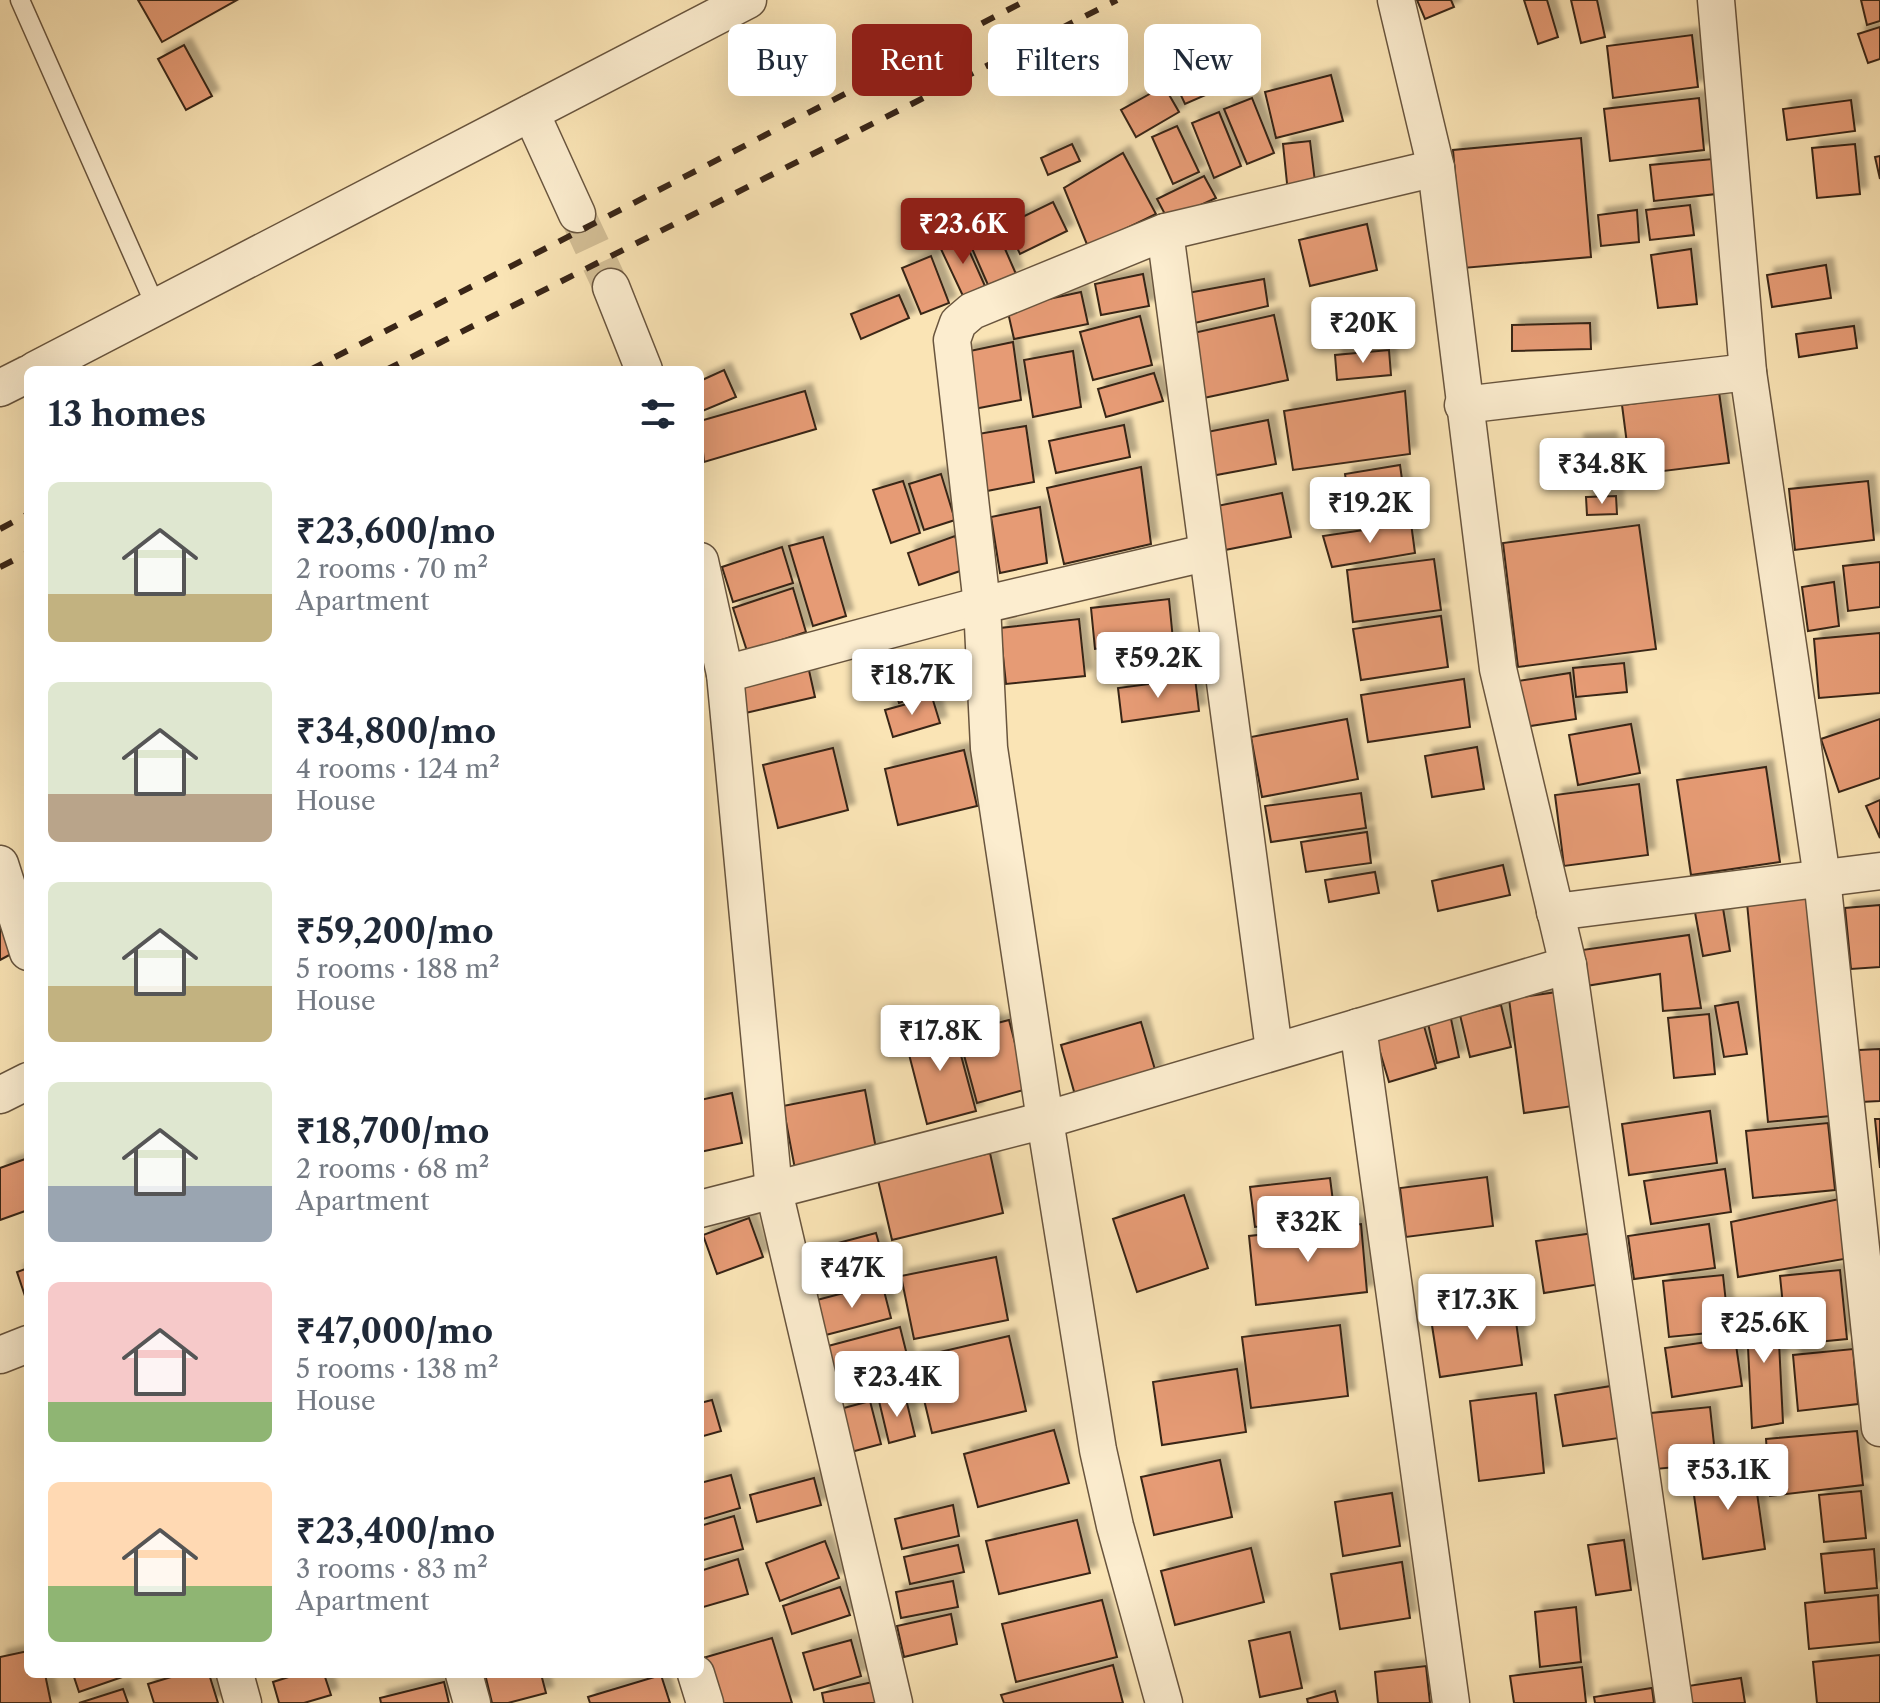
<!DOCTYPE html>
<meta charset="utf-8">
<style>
:root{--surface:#fff;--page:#f6f6f7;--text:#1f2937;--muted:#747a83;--accent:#8f2418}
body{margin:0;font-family:"Libre Caslon Text",serif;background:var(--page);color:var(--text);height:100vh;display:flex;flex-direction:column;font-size:30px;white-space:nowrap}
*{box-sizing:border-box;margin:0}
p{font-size:26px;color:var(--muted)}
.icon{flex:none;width:44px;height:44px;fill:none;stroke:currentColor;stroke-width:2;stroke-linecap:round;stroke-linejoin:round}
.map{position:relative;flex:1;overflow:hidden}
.side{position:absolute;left:24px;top:366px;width:680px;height:1312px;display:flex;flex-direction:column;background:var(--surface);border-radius:12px;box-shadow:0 8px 32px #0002}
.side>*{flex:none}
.hud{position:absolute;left:728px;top:24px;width:760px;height:72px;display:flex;gap:16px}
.price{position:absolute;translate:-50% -68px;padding:0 18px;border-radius:8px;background:#fff;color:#222;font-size:26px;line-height:52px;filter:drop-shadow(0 2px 4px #0008)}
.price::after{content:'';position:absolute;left:50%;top:48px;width:24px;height:18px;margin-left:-12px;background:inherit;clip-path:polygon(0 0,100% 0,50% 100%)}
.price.active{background:var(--accent);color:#fff}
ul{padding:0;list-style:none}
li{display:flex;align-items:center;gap:24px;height:200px;padding:0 24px}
li span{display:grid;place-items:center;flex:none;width:224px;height:160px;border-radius:12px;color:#555}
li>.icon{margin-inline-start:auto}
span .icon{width:96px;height:96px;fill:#fffc;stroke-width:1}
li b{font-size:34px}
h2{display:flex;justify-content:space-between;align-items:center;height:96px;padding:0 24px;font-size:34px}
.pill{padding:0 28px;border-radius:12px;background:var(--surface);box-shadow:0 8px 32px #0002;font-size:28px;line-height:72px}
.pill.active{background:var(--accent);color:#fff}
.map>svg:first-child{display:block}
.building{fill:#e69b74;stroke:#392517;stroke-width:2;filter:url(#shadow)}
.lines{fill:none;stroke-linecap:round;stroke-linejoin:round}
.minor-tunnel{stroke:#d3be95;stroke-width:36;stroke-dasharray:36 18;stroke-linecap:butt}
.service-casing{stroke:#69553e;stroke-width:21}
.minor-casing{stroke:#69553e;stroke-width:39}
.service{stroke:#fcedcf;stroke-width:18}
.minor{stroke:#fcedcf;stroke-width:36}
.rail{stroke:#392517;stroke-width:6;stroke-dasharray:14 14;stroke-linecap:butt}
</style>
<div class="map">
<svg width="1880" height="1703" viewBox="0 0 1880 1703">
<defs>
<filter id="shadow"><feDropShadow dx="7" dy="-7" stdDeviation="2" flood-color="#0004"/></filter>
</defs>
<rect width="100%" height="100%" fill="#fae4b5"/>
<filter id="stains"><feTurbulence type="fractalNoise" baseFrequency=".0025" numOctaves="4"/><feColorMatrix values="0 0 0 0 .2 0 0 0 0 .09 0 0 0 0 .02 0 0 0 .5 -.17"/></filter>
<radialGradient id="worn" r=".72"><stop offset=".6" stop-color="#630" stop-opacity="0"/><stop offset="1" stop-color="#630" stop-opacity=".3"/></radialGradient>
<g class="building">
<path d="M138,0H237L162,42Z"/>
<path d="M1417,0H1451L1454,7L1425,19Z"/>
<path d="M1524,0H1547L1558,37L1538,44Z"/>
<path d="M1571,0H1597L1605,37L1581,43Z"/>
<path d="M1861,0H1880V21L1867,25Z"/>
<path d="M1880,27V59L1868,63L1858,34Z"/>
<path d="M1692,35L1698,87L1613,98L1607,46Z"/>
<path d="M184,45L212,96L186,110L158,59Z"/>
<path d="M1209,73L1217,90L1185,104L1177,87Z"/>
<path d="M1331,75L1343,121L1276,138L1265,92Z"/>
<path d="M1164,86L1179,112L1136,137L1121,110Z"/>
<path d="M1252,98L1274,153L1247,164L1224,109Z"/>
<path d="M1699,98L1704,150L1610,161L1604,109Z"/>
<path d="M1851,100L1855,131L1787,140L1783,109Z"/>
<path d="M1219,112L1241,166L1214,178L1192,123Z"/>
<path d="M1177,126L1199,172L1173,184L1152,137Z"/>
<path d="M1581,138L1591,257L1463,268L1453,150Z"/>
<path d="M1310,141L1316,190L1288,193L1283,144Z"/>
<path d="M1072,144L1080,161L1048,175L1041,158Z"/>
<path d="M1855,144L1860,194L1817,198L1812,148Z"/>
<path d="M1123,153L1156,214L1088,247L1064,188Z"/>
<path d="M1880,156V179L1875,157Z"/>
<path d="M1713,159L1716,194L1654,201L1650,165Z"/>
<path d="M1204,176L1216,198L1168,220L1157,199Z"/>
<path d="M1053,202L1067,231L1020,254L1006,225Z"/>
<path d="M1690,205L1694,235L1650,240L1646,210Z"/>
<path d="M1637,210L1639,242L1601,246L1598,215Z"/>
<path d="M991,217L1016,274L988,285L964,230Z"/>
<path d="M1367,224L1377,270L1310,286L1299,240Z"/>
<path d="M963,237L985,286L963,296L940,247Z"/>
<path d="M1691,249L1697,304L1658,308L1651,255Z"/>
<path d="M931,256L949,303L921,314L902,268Z"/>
<path d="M1826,265L1831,298L1772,307L1767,275Z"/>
<path d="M1143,274L1149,306L1101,315L1095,284Z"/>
<path d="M1264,279L1268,306L1186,325L1182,294Z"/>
<path d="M1081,292L1088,324L1014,339L1007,308Z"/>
<path d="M899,295L909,318L861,339L851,314Z"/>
<path d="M1274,315L1288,380L1199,399L1189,334Z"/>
<path d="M1140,316L1152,365L1093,380L1080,332Z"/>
<path d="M1590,323L1591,349L1512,351V325Z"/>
<path d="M1854,326L1857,348L1799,357L1796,334Z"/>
<path d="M1013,342L1021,400L974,409L965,352Z"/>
<path d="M1389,350L1391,375L1337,380L1335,355Z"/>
<path d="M1073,351L1081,407L1033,417L1024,360Z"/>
<path d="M724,370L736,397L700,412V381Z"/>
<path d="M1154,373L1163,401L1106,417L1098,389Z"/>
<path d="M805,391L816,429L704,462L700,421Z"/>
<path d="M1405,391L1410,454L1293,470L1284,411Z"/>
<path d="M1719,392L1729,463L1631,475L1622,405Z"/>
<path d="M1268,420L1276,464L1211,476L1202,433Z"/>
<path d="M1124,425L1130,457L1056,473L1049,441Z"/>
<path d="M1026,426L1034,482L987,491L978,434Z"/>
<path d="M1610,439L1611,456L1579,458L1577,441Z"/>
<path d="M1400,465L1406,508L1351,516L1345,474Z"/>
<path d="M1613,466L1614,485L1581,488L1580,468Z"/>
<path d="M1141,467L1151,544L1064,564L1047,488Z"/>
<path d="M941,474L955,520L924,530L909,484Z"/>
<path d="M903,481L920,533L891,543L873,490Z"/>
<path d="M1868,481L1874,540L1795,550L1789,489Z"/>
<path d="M1282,493L1291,537L1225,550L1217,506Z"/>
<path d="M1616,496L1617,514L1587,515L1586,497Z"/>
<path d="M1040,507L1047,563L1000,573L991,517Z"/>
<path d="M1411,523L1415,553L1332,567L1323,536Z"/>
<path d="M1639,525L1656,649L1518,667L1503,543Z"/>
<path d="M955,536L966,569L919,585L908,553Z"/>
<path d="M823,537L846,616L813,626L789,546Z"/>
<path d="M782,547L793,583L733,602L722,567Z"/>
<path d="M1434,559L1441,610L1353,622L1347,570Z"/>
<path d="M1880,562V607L1848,611L1843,566Z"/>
<path d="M1834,582L1839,626L1808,631L1802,587Z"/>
<path d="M793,588L806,632L747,651L733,608Z"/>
<path d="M1169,599L1173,640L1095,649L1091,608Z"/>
<path d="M1441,616L1448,667L1361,680L1353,629Z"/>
<path d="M1079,619L1085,676L1006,684L1000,628Z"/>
<path d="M1880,633V693L1819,698L1814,639Z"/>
<path d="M939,662L947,686L899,703L891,678Z"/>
<path d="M1624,663L1627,692L1576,697L1573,668Z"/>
<path d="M808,666L815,697L741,714L734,682Z"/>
<path d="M1570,673L1576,719L1524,727L1518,681Z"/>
<path d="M1195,678L1199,711L1122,722L1118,688Z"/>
<path d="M1464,679L1470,727L1368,742L1361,695Z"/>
<path d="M932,697L940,723L893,737L885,710Z"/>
<path d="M1347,719L1358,779L1262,797L1251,737Z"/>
<path d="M1880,719V778L1839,792L1821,739Z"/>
<path d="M1631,724L1640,773L1578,785L1569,735Z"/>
<path d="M1477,747L1484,789L1432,797L1425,756Z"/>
<path d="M833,748L848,810L778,828L763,765Z"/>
<path d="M964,750L977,806L898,825L885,769Z"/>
<path d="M1766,767L1780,862L1691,875L1677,780Z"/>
<path d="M1639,784L1648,855L1564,866L1555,795Z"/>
<path d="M1361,793L1366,828L1271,842L1265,806Z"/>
<path d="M1880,800V838L1866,806Z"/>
<path d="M1367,832L1371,863L1306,872L1301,842Z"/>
<path d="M1503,865L1510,895L1438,911L1432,881Z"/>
<path d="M1375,872L1379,893L1329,902L1325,880Z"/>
<path d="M1820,895L1841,1115L1768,1122L1747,903Z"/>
<path d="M1722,902L1730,951L1703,956L1694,907Z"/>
<path d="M1880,905V967L1851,969L1845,908Z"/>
<path d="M0,923L15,952L0,960Z"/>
<path d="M1689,935L1701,1008L1663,1011L1660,974L1586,986L1582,950Z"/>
<path d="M1557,992L1573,1106L1524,1113L1509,999Z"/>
<path d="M1738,1002L1747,1054L1724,1057L1715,1006Z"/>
<path d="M1501,1005L1511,1047L1470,1057L1460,1015Z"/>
<path d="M1450,1014L1459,1057L1437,1063L1427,1019Z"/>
<path d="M1709,1014L1715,1074L1674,1078L1668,1018Z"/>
<path d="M1422,1019L1436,1068L1389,1082L1374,1032Z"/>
<path d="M1009,1020L1027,1089L977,1103L958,1033Z"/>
<path d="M952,1022L976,1111L927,1124L904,1035Z"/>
<path d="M1141,1022L1156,1073L1075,1095L1061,1045Z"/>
<path d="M1880,1049V1101L1861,1102L1859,1050Z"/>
<path d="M865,1090L877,1154L795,1169L783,1106Z"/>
<path d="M732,1093L742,1143L700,1152V1100Z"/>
<path d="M1710,1111L1717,1163L1629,1175L1622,1124Z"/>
<path d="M1875,1119H1880V1168Z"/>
<path d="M1828,1123L1835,1190L1753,1198L1746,1131Z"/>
<path d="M990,1153L1003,1213L892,1240L878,1180Z"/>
<path d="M28,1158V1210L0,1220V1168Z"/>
<path d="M1725,1169L1731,1212L1651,1224L1644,1181Z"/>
<path d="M1487,1177L1493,1226L1406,1237L1400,1188Z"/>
<path d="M1330,1178L1335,1217L1255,1227L1250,1187Z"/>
<path d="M1184,1195L1208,1268L1137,1292L1113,1219Z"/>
<path d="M1844,1198L1850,1258L1738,1277L1731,1222Z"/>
<path d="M749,1218L763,1257L717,1274L703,1235Z"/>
<path d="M1361,1224L1367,1292L1256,1305L1249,1236Z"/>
<path d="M1709,1224L1715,1268L1634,1279L1628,1236Z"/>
<path d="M876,1233L888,1276L815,1294L804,1252Z"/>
<path d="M1594,1233L1601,1284L1544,1293L1536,1241Z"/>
<path d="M996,1257L1008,1320L914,1339L901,1276Z"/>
<path d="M28,1268V1305L17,1272Z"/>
<path d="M1840,1270L1847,1339L1787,1345L1780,1276Z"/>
<path d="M1723,1275L1729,1331L1669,1337L1663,1281Z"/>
<path d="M882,1283L891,1318L822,1336L813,1301Z"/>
<path d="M1777,1302L1783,1423L1752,1428L1746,1307Z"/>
<path d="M1514,1307L1522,1365L1440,1377L1431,1319Z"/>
<path d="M1340,1325L1348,1396L1251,1408L1242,1337Z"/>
<path d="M900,1327L913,1379L841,1398L828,1346Z"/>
<path d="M1009,1336L1026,1411L932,1433L914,1358Z"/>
<path d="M1735,1338L1742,1386L1672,1397L1665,1348Z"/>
<path d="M1853,1349L1858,1404L1798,1411L1793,1355Z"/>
<path d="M1237,1369L1246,1432L1162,1445L1153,1382Z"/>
<path d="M1611,1386L1619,1438L1563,1446L1555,1395Z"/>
<path d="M1536,1393L1544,1473L1479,1481L1470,1401Z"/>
<path d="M905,1395L915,1436L889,1443L879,1401Z"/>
<path d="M712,1400L721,1431L700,1437V1403Z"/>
<path d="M870,1401L881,1444L851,1452L840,1409Z"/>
<path d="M1710,1407L1716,1463L1656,1469L1651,1413Z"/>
<path d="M1054,1430L1069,1483L978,1507L964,1454Z"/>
<path d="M1857,1431L1863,1485L1770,1496L1766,1439Z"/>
<path d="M1220,1460L1232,1517L1154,1535L1141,1477Z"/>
<path d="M1753,1465L1765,1549L1703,1559L1691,1474Z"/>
<path d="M731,1475L740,1508L700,1520V1483Z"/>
<path d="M814,1478L821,1505L757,1522L750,1495Z"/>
<path d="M1861,1491L1866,1538L1824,1542L1819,1495Z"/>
<path d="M1392,1493L1400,1546L1343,1556L1335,1502Z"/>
<path d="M953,1505L959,1536L902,1549L895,1519Z"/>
<path d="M734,1516L743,1549L700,1561V1526Z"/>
<path d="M1077,1520L1090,1573L999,1594L986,1541Z"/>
<path d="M1624,1540L1631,1590L1596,1595L1588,1545Z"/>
<path d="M825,1541L839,1578L780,1601L766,1563Z"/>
<path d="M958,1545L964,1572L910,1584L904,1557Z"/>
<path d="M1251,1548L1264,1602L1175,1625L1161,1571Z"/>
<path d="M1874,1549L1877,1588L1825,1593L1821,1554Z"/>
<path d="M738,1559L748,1594L700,1608V1571Z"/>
<path d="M1402,1562L1410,1618L1340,1629L1331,1574Z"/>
<path d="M953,1581L958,1607L901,1618L896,1592Z"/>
<path d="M840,1587L850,1615L792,1634L783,1606Z"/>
<path d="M1878,1595L1880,1642L1809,1649L1805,1603Z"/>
<path d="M1102,1600L1117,1657L1016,1682L1002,1624Z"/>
<path d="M1576,1607L1581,1662L1540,1667L1535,1612Z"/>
<path d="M951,1614L957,1644L904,1657L897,1626Z"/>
<path d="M1290,1632L1302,1688L1260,1697L1249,1641Z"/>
<path d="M772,1638L792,1703H716L703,1658Z"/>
<path d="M851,1640L861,1676L814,1690L803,1653Z"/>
<path d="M28,1651V1674H45L51,1703H0V1657Z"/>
<path d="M1880,1655V1703H1817L1813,1662Z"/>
<path d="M1113,1665L1123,1703H1004L1001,1695Z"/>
<path d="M1426,1666L1430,1703H1378L1375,1672Z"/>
<path d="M1582,1667L1586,1703H1514L1510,1676Z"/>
<path d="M73,1674H131L79,1692Z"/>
<path d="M181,1674H209L218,1703H154L148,1684Z"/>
<path d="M298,1674H324L331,1695L304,1703H279L273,1682Z"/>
<path d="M485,1674H541L546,1693L508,1703H492Z"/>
<path d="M661,1675L670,1703H590L588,1697Z"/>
<path d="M1741,1678L1745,1703H1690L1688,1686Z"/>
<path d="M444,1682L449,1703H381L380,1698Z"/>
<path d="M873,1682L878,1703H824L822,1693Z"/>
<path d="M1652,1688L1654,1703H1595L1594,1697Z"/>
<path d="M123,1689L128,1703H79Z"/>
<path d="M1335,1691L1338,1703H1308L1307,1699Z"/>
</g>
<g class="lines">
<path class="minor-tunnel" d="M577,214L611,287"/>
<g class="service-casing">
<path id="service" d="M20,0L156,307"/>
</g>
<g class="minor-casing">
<g id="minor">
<path d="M1396,0L1436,168L1498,669L1568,965L1674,1703"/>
<path d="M1716,0L1748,372L1822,878L1880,1428"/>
<path d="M531,113L577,214"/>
<path d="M1165,232L1436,168"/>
<path d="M611,287L644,370"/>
<path d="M35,370L748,0"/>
<path d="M0,388L28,374"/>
<path d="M1463,405L1748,372"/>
<path d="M700,561L725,674L774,1191L894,1703"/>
<path d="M725,674L982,605L1205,553"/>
<path d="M0,864L28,952"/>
<path d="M1555,912L1880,871"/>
<path d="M1358,1027L1451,1703"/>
<path d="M1274,1050L1165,232L972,311L958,323L952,340L982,605L989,748L1045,1120L1568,965"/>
<path d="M0,1095L28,1081"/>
<path d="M700,1209L1045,1120L1098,1450L1115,1526L1164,1703"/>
<path d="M0,1355L28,1344"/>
<path d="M235,1674L243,1703"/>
<path d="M464,1674L472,1703"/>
<path d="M696,1674L705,1703"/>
</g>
</g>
<use href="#service" class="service"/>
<use href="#minor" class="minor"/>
<g class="rail">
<path d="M310,370L1027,0"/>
<path d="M386,370L1117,0"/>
<path d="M0,529L28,514"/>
<path d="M0,567L28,553"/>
</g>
</g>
<rect width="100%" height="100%" filter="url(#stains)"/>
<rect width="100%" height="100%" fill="url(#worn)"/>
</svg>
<b class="price active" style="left:963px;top:266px">₹23.6K</b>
<b class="price" style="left:1363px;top:365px">₹20K</b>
<b class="price" style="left:1602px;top:506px">₹34.8K</b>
<b class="price" style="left:1370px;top:545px">₹19.2K</b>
<b class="price" style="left:1158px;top:700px">₹59.2K</b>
<b class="price" style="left:912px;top:717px">₹18.7K</b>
<b class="price" style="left:940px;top:1073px">₹17.8K</b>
<b class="price" style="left:1308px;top:1264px">₹32K</b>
<b class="price" style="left:852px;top:1310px">₹47K</b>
<b class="price" style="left:1477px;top:1342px">₹17.3K</b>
<b class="price" style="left:1764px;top:1365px">₹25.6K</b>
<b class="price" style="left:897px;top:1419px">₹23.4K</b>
<b class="price" style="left:1728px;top:1512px">₹53.1K</b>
<div class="hud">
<a class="pill">Buy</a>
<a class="pill active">Rent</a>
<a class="pill">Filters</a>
<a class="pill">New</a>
</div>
<section class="side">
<h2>13 homes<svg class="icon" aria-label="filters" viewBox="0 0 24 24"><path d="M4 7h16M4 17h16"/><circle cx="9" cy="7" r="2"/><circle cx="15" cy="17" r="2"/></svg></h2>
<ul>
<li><span style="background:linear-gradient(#dfe7d0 70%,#c2b280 0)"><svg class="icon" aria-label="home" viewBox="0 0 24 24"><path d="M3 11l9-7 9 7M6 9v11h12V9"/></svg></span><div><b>₹23,600/mo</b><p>2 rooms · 70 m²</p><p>Apartment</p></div></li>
<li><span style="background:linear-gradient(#dfe7d0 70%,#b9a48a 0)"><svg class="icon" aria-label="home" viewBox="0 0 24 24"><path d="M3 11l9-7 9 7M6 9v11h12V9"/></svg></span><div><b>₹34,800/mo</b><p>4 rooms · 124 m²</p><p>House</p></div></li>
<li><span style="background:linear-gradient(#dfe7d0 65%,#c2b280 0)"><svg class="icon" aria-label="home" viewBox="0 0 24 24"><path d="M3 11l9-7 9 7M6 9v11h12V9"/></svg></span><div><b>₹59,200/mo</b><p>5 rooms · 188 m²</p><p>House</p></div></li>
<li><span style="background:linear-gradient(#dfe7d0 65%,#9aa5b1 0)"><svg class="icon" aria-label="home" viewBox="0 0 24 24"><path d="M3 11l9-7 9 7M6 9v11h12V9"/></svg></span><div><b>₹18,700/mo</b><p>2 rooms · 68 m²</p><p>Apartment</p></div></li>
<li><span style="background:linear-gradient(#f6c9c9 75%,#8fb573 0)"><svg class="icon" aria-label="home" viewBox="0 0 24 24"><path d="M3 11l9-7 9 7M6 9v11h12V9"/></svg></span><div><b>₹47,000/mo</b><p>5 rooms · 138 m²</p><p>House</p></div></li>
<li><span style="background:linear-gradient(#ffd9b3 65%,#8fb573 0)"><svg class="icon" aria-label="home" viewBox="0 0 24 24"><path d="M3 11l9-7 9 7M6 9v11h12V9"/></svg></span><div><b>₹23,400/mo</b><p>3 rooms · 83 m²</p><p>Apartment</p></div></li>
</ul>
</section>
</div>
